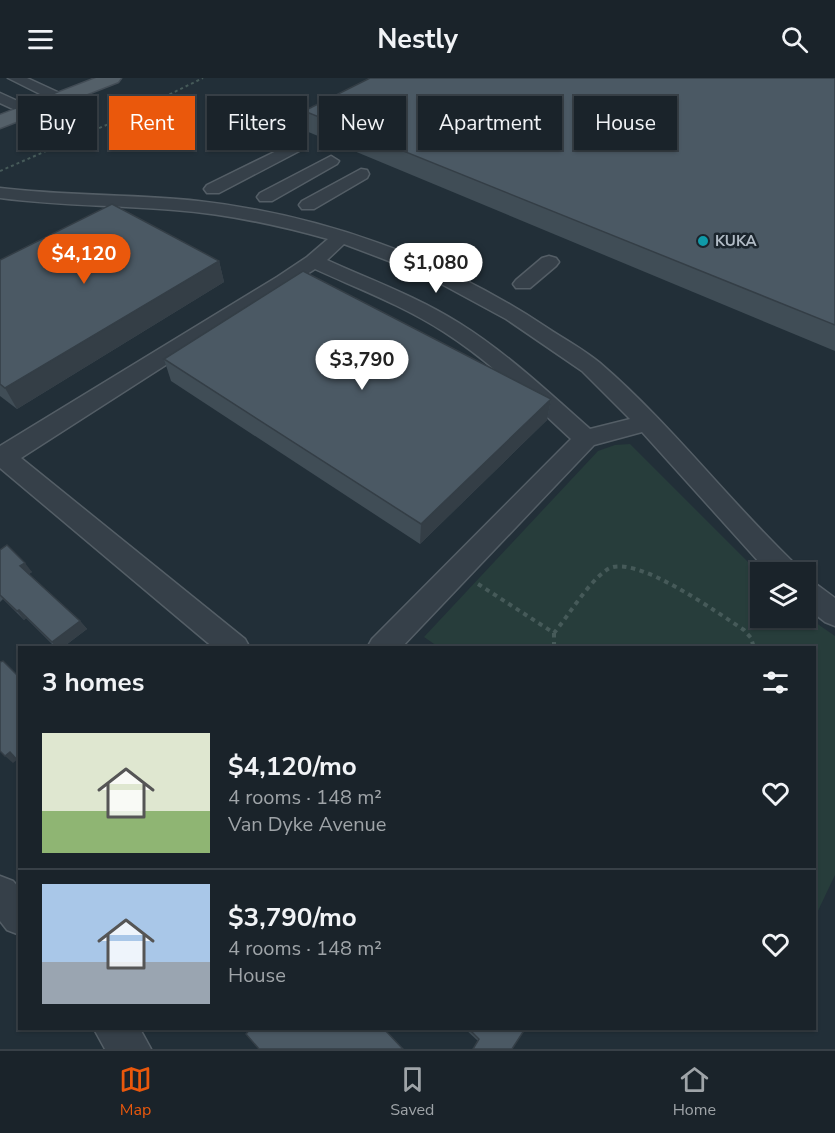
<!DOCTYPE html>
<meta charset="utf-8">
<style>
:root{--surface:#1a232a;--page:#232b32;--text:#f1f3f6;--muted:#9fa4a8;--line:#384047;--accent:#ea580c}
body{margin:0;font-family:"Nunito Sans",sans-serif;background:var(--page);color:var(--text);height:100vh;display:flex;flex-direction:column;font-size:22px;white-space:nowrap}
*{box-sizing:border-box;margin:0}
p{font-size:20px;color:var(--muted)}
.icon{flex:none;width:33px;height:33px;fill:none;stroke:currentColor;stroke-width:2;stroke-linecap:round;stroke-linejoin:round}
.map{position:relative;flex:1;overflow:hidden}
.drawer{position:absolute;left:18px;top:568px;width:798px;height:384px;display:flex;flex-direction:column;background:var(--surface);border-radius:0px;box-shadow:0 2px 4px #0004,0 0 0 2px var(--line)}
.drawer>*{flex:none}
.top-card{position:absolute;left:18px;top:18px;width:800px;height:54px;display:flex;gap:12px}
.fabs{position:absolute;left:750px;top:484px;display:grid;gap:12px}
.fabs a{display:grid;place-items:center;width:66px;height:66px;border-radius:0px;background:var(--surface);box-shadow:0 2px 4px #0004,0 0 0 2px var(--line);font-size:30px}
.price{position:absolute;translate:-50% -51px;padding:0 14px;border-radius:21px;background:#fff;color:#222;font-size:20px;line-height:39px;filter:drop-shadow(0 2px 3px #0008)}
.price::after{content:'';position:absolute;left:50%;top:36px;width:18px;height:14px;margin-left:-9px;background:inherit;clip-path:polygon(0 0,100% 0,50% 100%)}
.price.selected{background:var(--accent);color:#fff}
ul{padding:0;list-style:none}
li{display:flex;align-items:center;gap:18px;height:150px;padding:0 24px}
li+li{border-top:2px solid var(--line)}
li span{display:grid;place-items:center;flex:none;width:168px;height:120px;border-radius:0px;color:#555}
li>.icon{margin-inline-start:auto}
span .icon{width:72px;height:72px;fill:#fffc;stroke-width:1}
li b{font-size:26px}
h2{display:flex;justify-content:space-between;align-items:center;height:72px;padding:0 24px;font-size:26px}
.chip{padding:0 21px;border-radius:0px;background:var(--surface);box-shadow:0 2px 4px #0004,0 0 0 2px var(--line);font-size:21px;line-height:54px}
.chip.selected{background:var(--accent);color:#fff}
header{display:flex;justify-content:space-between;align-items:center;height:78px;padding:0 24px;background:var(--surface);font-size:27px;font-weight:700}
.menu{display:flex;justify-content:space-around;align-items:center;height:84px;border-top:2px solid var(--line);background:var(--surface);font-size:16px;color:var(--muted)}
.menu a{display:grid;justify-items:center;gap:3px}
.menu .selected{color:var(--accent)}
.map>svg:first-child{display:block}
.green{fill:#273d3b}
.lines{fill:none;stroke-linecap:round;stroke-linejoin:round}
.minor-casing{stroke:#545e66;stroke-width:3}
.major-casing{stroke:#424c55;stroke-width:3}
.path-far1{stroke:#465a59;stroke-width:2;stroke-dasharray:3 3;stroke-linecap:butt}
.path{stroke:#465a59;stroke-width:4;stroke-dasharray:4.5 4.5;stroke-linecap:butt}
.minor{fill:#364049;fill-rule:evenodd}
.major{fill:#546069;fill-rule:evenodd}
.wall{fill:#404d56}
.shaded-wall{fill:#343e46}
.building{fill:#4b5964;stroke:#343e46;stroke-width:1.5}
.culture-dot{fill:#0f9aa8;stroke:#1b252d;stroke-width:2}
.labels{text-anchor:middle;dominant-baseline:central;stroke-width:5;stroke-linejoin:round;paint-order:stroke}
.far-poi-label{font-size:15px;font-weight:bold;fill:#b1bbc5;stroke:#1b252d;text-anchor:start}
</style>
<header><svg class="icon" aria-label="menu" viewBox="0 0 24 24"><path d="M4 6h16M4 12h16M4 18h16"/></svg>Nestly<svg class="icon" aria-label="search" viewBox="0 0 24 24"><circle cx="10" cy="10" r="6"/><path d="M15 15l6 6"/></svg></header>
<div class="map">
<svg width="835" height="971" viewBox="0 0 835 971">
<rect width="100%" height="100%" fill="#222f38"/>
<path class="green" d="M630,366L760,496V540H806V538L835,558V797L815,839L814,570H440L424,559L598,373L615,367Z"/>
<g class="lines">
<g class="minor-casing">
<g id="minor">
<path d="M8,0H27L64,17L66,20L59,24L54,23Z"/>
<path d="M0,15L33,30L36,33L28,38L0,25Z"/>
<path d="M297,63L305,68L303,71L219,115H207L204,111L207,107Z"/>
<path d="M331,78L339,83L337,86L272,123H260L257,119L260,115Z"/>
<path d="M361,91L367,92L369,96L367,100L314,131H302L299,127L302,123Z"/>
<path d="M0,110C66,118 132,116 198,123C322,137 442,180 546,249C564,261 583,271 600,285C671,346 728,422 796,487L800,495H769L642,354L594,367L401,570H367L372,561L571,361C531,324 491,284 444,254C404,228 359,211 315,191L21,380L245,561L250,570H214L0,390V368L277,199L307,179L328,161C278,147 227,136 174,132C116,127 58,128 0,120ZM344,166L423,196L506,241L582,293L630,341L590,351C548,314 507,275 459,245C418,219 371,202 327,182Z"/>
<path d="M549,178L556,180L559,184L556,188L530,210H516L513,206L516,202L542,180Z"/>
<path d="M806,502L816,506L835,520V548L825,544L806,529Z"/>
<path d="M0,798L13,803L20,811V857L7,852L0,843Z"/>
<path d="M94,951H140L151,971H105Z"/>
</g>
</g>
<g class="major-casing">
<path id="major" d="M96,0H121L118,4L0,50V37Z"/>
</g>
<path class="path-far1" d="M0,93L111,45L203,0"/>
<g class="path">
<path d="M478,506L554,555C569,537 589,503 608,491C635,475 719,536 744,552L751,560L754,570"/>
<path d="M554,555V570"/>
</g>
<use href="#minor" class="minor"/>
<use href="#major" class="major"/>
</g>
<g class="wall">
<path d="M835,0V273L306,53L304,33Z"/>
<path d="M0,182L219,183L224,204L17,331L0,318Z"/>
<path d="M164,281L551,321L547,342L420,466L171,303Z"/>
<path d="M0,472L32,494L29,496L80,543L87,551L62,570H56L26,540L24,542L3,521L0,524Z"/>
<path d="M465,951H525L478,963Z"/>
</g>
<g class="shaded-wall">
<path d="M219,183L224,204L17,331L5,310Z"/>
<path d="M551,321L547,342L420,466L421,446Z"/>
<path d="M25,485L32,494L27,497L20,488Z"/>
<path d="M19,532L26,540L24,542L17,533Z"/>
<path d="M80,543L87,551L62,570H56L52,564Z"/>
<path d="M10,674L18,681L13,685L5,678Z"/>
</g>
<g class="building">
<path d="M370,0H835V247L304,33Z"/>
<path d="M112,126L219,183L5,310L0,306V182Z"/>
<path d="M303,193L551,321L421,446L164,281Z"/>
<path d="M7,467L25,485L20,488L80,543L52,564L19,532L17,533L0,517V472Z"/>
<path d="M3,583L20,600V685L10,674L5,678L0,673V584Z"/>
<path d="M250,951H384L403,971H259L246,956Z"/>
<path d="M469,951H525L512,971H473L479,961Z"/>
</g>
<circle class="culture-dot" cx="703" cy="163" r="6"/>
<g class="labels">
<g class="far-poi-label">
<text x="715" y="163">KUKA</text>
</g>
</g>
</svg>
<div class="fabs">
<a><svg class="icon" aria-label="layers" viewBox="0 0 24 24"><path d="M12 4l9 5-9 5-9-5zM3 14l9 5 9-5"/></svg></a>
</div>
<b class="price selected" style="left:84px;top:207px">$4,120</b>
<b class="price" style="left:436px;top:216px">$1,080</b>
<b class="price" style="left:362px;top:313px">$3,790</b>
<div class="top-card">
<a class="chip">Buy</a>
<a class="chip selected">Rent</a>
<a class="chip">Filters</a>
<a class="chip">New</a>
<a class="chip">Apartment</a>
<a class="chip">House</a>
</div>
<section class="drawer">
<h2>3 homes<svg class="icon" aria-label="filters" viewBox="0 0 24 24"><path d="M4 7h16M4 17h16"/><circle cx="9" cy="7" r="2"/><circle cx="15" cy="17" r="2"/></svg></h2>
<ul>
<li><span style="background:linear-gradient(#dfe7d0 65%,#8fb573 0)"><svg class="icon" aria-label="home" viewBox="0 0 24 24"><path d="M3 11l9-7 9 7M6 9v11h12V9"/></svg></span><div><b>$4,120/mo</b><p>4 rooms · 148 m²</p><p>Van Dyke Avenue</p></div><svg class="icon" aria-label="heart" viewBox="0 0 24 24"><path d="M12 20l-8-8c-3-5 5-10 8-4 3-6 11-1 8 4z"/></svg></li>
<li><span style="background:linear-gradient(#a9c7e8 65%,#9aa5b1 0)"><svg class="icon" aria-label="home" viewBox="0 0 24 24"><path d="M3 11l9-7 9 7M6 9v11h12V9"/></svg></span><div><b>$3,790/mo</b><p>4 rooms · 148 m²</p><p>House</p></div><svg class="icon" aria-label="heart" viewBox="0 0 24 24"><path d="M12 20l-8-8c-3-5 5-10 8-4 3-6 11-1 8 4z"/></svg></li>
</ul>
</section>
</div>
<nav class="menu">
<a class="selected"><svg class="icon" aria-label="map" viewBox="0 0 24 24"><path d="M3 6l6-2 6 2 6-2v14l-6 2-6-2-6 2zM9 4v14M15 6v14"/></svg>Map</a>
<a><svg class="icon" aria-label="saved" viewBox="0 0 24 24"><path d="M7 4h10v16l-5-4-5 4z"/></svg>Saved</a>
<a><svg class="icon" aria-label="home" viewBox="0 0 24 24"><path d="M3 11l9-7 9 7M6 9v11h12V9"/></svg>Home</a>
</nav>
